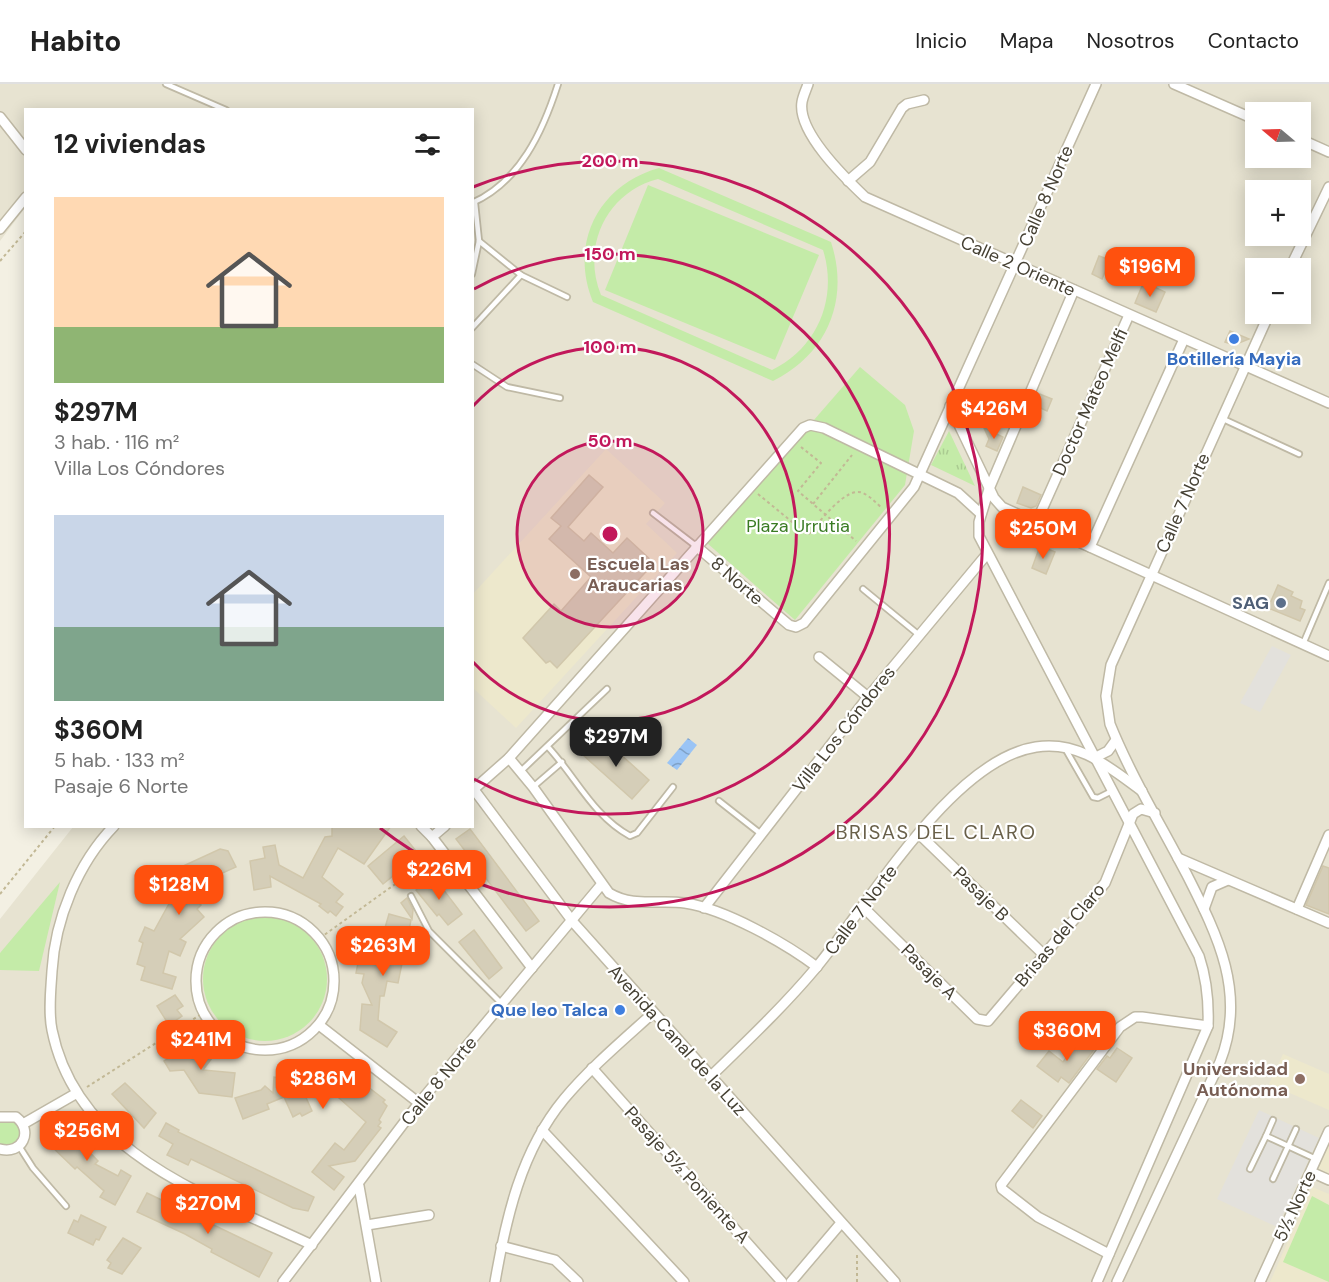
<!DOCTYPE html>
<html lang="es">
<meta charset="utf-8">
<style>
:root{--surface:#fff;--page:#f6f6f6;--text:#222;--muted:#767676;--line:#e0e0e0;--accent:#ff510e}
body{margin:0;font-family:"DM Sans",sans-serif;background:var(--page);color:var(--text);height:100vh;display:flex;flex-direction:column;font-size:22px;white-space:nowrap}
*{box-sizing:border-box;margin:0}
p{font-size:20px;color:var(--muted)}
.icon{flex:none;width:33px;height:33px;fill:none;stroke:currentColor;stroke-width:2;stroke-linecap:round;stroke-linejoin:round}
.map{position:relative;flex:1;overflow:hidden}
.drawer{position:absolute;left:24px;top:24px;width:450px;height:720px;display:flex;flex-direction:column;background:var(--surface);border-radius:0px;box-shadow:0 3px 15px #0003}
.drawer>*{flex:none}
.needle{width:39px;rotate:289deg}
.tools{position:absolute;left:1245px;top:18px;display:grid;gap:12px}
.tools a{display:grid;place-items:center;width:66px;height:66px;border-radius:0px;background:var(--surface);box-shadow:0 3px 15px #0003;font-size:30px}
.price{position:absolute;translate:-50% -51px;padding:0 14px;border-radius:12px;background:var(--accent);color:#fff;font-size:20px;line-height:39px;filter:drop-shadow(0 2px 3px #0008)}
.price::after{content:'';position:absolute;left:50%;top:36px;width:18px;height:14px;margin-left:-9px;background:inherit;clip-path:polygon(0 0,100% 0,50% 100%)}
.price.current{background:#222;color:#fff}
ul{padding:0;list-style:none}
li{display:grid;align-content:center;gap:12px;height:318px;padding:0 30px}
li span{display:grid;place-items:center;height:186px;border-radius:0px;color:#555}
li>.icon{margin-inline-start:auto}
span .icon{width:108px;height:108px;fill:#fffc;stroke-width:1}
li b{font-size:26px}
h2{display:flex;justify-content:space-between;align-items:center;height:72px;padding:0 30px;font-size:26px}
header{display:flex;align-items:center;gap:36px;box-sizing:border-box;height:84px;padding:0 30px;background:var(--surface);border-bottom:2px solid var(--line)}
header strong{font-size:28px}
nav{display:flex;gap:33px;margin-inline-start:auto;font-size:21px}
.map>svg:first-child{display:block}
.residential{fill:#e7e3d1;fill-rule:evenodd}
.education{fill:#ede8cc}
.grass{fill:url(#grass-tufts)}
.park{fill:#c4eba8;fill-rule:evenodd}
.parking{fill:#e3e1dc}
.water{fill:url(#water-waves)}
.building{fill:#d5ceb8;stroke:#d1c7ab;stroke-width:1.5}
.lines{fill:none;stroke-linecap:round;stroke-linejoin:round}
.lane-casing{stroke:#bfb9a5;stroke-width:8}
.street-casing{stroke:#bfb9a5;stroke-width:12}
.path{stroke:#c2b895;stroke-width:2;stroke-dasharray:3 3;stroke-linecap:butt}
.lane{stroke:#fff;stroke-width:4.5}
.street{stroke:#fff;stroke-width:9}
.ring{fill:none;stroke:#c2185b;stroke-width:3}
.shop-dot{fill:#3f7fe0;stroke:#fff;stroke-width:2}
.education-dot{fill:#8d6e63;stroke:#fff;stroke-width:2}
.service-dot{fill:#5c6f8a;stroke:#fff;stroke-width:2}
.labels{text-anchor:middle;dominant-baseline:central;stroke-width:4.5;stroke-linejoin:round;paint-order:stroke}
.street-label{font-size:18px;fill:#454033;stroke:#fff}
.shop-label{font-size:18px;font-weight:bold;fill:#366cbe;stroke:#fff}
.park-label{font-size:18px;fill:#397b23;stroke:#fff}
.education-label{font-size:18px;font-weight:bold;fill:#785e54;stroke:#fff;text-anchor:start}
.service-label{font-size:18px;font-weight:bold;fill:#4e5e75;stroke:#fff;text-anchor:end}
.neighbourhood-label{font-size:20px;letter-spacing:1.5px;fill:#696049;stroke:#fff}
.centre{fill:#c2185b;stroke:#fff;stroke-width:3}
.ring-label{font-size:18px;text-anchor:middle;font-weight:bold;fill:#c2185b;stroke:#fff;stroke-width:4.5;stroke-linejoin:round;paint-order:stroke}
</style>
<header>
<strong>Habito</strong>
<nav><a>Inicio</a><a>Mapa</a><a>Nosotros</a><a>Contacto</a></nav>
</header>
<div class="map">
<svg width="1329" height="1198" viewBox="0 0 1329 1198">
<defs>
<pattern id="grass-tufts" width="24" height="20" patternUnits="userSpaceOnUse" patternTransform="scale(1.5)"><rect width="24" height="20" fill="#c4eba8"/><path d="M3 7l-1-3M5 7V3M7 7l1-3M15 17l-1-3M17 17v-4M19 17l1-3" fill="none" stroke="#aacb91"/></pattern>
<pattern id="water-waves" width="16" height="10" patternUnits="userSpaceOnUse" patternTransform="scale(1.5)"><rect width="16" height="10" fill="#9ac4f5"/><path d="M0 5q4-4 8 0t8 0" fill="none" stroke="#7fa1c7"/></pattern>
</defs>
<rect width="100%" height="100%" fill="#f3f0e3"/>
<path class="residential" d="M0,0H1329V1198H0V835L73,743L472,742V26H26L25,124L0,157ZM1256,28H1300V74H1256ZM1256,106H1300V152H1256ZM1256,184H1300V230H1256Z"/>
<g class="education">
<path d="M606,365L665,419L646,440L677,469L516,644L473,604L472,511Z"/>
<path d="M1283,970L1329,990V1026L1269,1000Z"/>
<path d="M1329,1056V1090L1317,1085Z"/>
<path d="M1312,1103L1329,1110V1198H1270Z"/>
</g>
<path class="grass" d="M949,347L975,402L931,381Z"/>
<g class="park">
<path d="M659,84L831,158C850,216 827,270 773,297L593,218C569,160 598,101 659,84ZM658,95L823,166C838,213 818,264 772,286L601,211C581,162 607,108 658,95Z"/>
<path d="M648,101L819,171L775,276L605,206Z"/>
<path d="M860,283L905,321L914,347L905,401L795,536L707,459Z"/>
<path d="M60,798L39,887L0,886V869Z"/>
<circle cx="265" cy="895" r="62"/>
<path d="M0,1033L20,1036L22,1059L0,1065Z"/>
<path d="M1312,1112L1329,1121V1198L1283,1178Z"/>
</g>
<g class="parking">
<path d="M1272,562L1291,571L1260,628L1240,619Z"/>
<path d="M1259,1026L1319,1054L1277,1143L1217,1115Z"/>
</g>
<path class="water" d="M688,654L697,661L677,686L667,679Z"/>
<g class="building">
<path d="M1099,172L1110,176L1102,195L1092,190Z"/>
<path d="M1148,200L1165,208L1156,228L1135,219L1142,202L1147,204Z"/>
<path d="M1230,247L1249,255L1234,261L1225,258Z"/>
<path d="M1037,309L1052,315L1047,327L1032,320Z"/>
<path d="M984,344L1003,353L997,367L986,362L989,355Z"/>
<path d="M589,391L603,403L568,443L584,457L591,449L613,469L627,454L654,479L557,584L550,577L546,579L523,554L554,520L561,527L591,493L549,455L561,442L551,434Z"/>
<path d="M1023,403L1041,411L1036,422L1031,424L1017,419Z"/>
<path d="M1040,462L1055,468L1046,490L1032,484Z"/>
<path d="M1278,501L1293,508L1291,512L1302,517L1300,524L1305,526L1300,537L1268,524Z"/>
<path d="M600,652L649,696L632,715L583,671Z"/>
<path d="M332,742H391L364,780L338,764L322,793L343,810L336,818L343,823L336,832L330,827L328,829L319,822L321,820L270,792L271,803L254,806L250,777L265,774L263,763L275,761L279,781L303,794L325,753L332,752Z"/>
<path d="M470,745L539,837L526,847L456,755Z"/>
<path d="M404,752L419,771L383,800L368,782Z"/>
<path d="M220,765L228,767L236,783L198,800L202,805L193,813L201,821L197,825L204,833L180,855L186,858L180,872L169,867L163,889L176,893L172,905L141,896L145,883L137,880L143,859L139,857L145,843L154,847L171,816L169,814L176,808L165,796L179,784Z"/>
<path d="M1323,782L1329,784V830L1306,821Z"/>
<path d="M433,792L462,830L448,841L439,830L437,832L416,806Z"/>
<path d="M407,814L413,826L412,835L401,819Z"/>
<path d="M389,830L411,836L398,899L387,897L384,912H380L378,936L397,948L387,963L360,946L362,920L372,921L362,899L364,890L356,889L358,879L366,876L383,880L380,861Z"/>
<path d="M474,846L502,884L489,895L459,858Z"/>
<path d="M175,911L183,922L177,926L182,932L169,941L157,922Z"/>
<path d="M1082,952L1096,963L1069,999L1061,993L1058,998L1037,982L1049,967L1063,978Z"/>
<path d="M182,958L192,975L207,963L215,970L203,986L235,989L232,1013L199,1009L184,986L170,987L164,977L170,973L166,968Z"/>
<path d="M1117,964L1132,974L1116,998L1097,985L1107,972L1110,974Z"/>
<path d="M323,976L328,981L330,979L343,991L347,993L350,989L385,1016L383,1018L387,1022L379,1036L381,1038L378,1042L381,1044L355,1077L329,1082L344,1093L334,1106L312,1088L335,1059L344,1066L366,1038L322,999L304,1009L312,1027L302,1032L300,1029L293,1033L284,1013L267,1020L269,1025L243,1035L235,1014L261,1006L265,1002L273,1009L274,993L281,994L282,987L310,988Z"/>
<path d="M125,999L156,1029L144,1044L112,1010Z"/>
<path d="M1021,1016L1042,1032L1033,1044L1012,1027Z"/>
<path d="M65,1035L80,1051L76,1054L98,1077L95,1080L118,1092L121,1086L131,1092L115,1121L100,1113L104,1107L77,1083L75,1085L46,1057L45,1055Z"/>
<path d="M166,1039L179,1046L178,1048L314,1113L308,1127L293,1124L191,1075L188,1081L167,1071L173,1060L159,1052Z"/>
<path d="M147,1109L272,1169L259,1193L211,1168L212,1165L185,1150L137,1128Z"/>
<path d="M81,1131L106,1143L99,1156L96,1155L93,1161L68,1149L74,1136L78,1138Z"/>
<path d="M123,1154L141,1164L122,1190L108,1184L111,1179L107,1176Z"/>
</g>
<g class="lines">
<g class="lane-casing">
<g id="lane">
<path d="M166,0L226,26"/>
<path d="M472,119C520,98 543,47 558,0"/>
<path d="M479,157L521,191L567,213"/>
<path d="M472,190L479,157L475,119"/>
<path d="M472,244L521,191"/>
<path d="M472,280L507,303L560,314"/>
<path d="M1221,334L1299,370"/>
<path d="M653,429L696,462"/>
<path d="M863,505L919,551"/>
<path d="M1303,560L1329,499"/>
<path d="M548,663C576,693 593,732 630,752L637,749L673,703"/>
<path d="M1066,666L1093,713L1098,714L1112,707"/>
<path d="M521,687L607,605"/>
<path d="M533,703L562,678"/>
<path d="M719,717L761,750"/>
<path d="M411,812L429,847L502,920"/>
<path d="M1266,1052L1273,1036"/>
<path d="M19,1062L33,1084L66,1122"/>
<path d="M1250,1085L1266,1052L1316,1075"/>
<path d="M1273,1095L1296,1045"/>
</g>
</g>
<g class="street-casing">
<g id="street">
<path d="M808,0C806,6 803,12 802,18C797,48 845,94 865,113L1329,319"/>
<path d="M1174,0L1256,36"/>
<path d="M0,33L26,66"/>
<path d="M1300,55L1329,68"/>
<path d="M848,97L870,78L902,24L907,20L924,16"/>
<path d="M0,145L26,113"/>
<path d="M1290,184L1329,103"/>
<path d="M1074,206L989,405L979,438V452L1199,872C1207,896 1209,917 1208,942L1097,1198"/>
<path d="M950,322L994,414L1002,423L1329,572"/>
<path d="M1036,439L1129,231"/>
<path d="M696,462L789,541L796,543L804,539L914,403L1096,0"/>
<path d="M1090,463L1184,255"/>
<path d="M819,573L868,613"/>
<path d="M1096,673L1108,667L1116,656"/>
<path d="M509,674L533,703L609,809C634,824 658,815 685,819C725,825 785,859 817,883"/>
<path d="M472,703L573,838L895,1198"/>
<path d="M474,705L509,674L803,344L810,341L824,344L958,409L981,430"/>
<path d="M114,742C78,779 55,835 52,887C51,905 48,927 52,946C77,1071 211,1113 312,1161"/>
<path d="M421,742L432,753L532,884"/>
<path d="M919,750L1043,870"/>
<path d="M432,753L445,742"/>
<path d="M1178,774L1329,839"/>
<path d="M863,823L977,935L988,937L1105,799L1133,730L1141,725L1155,729"/>
<path d="M704,824L868,613L987,470"/>
<path d="M1204,825L1212,803L1228,796"/>
<path d="M1297,825L1329,751"/>
<circle cx="265" cy="897" r="69"/>
<path d="M319,941L419,1019"/>
<path d="M592,984L782,1198"/>
<path d="M710,993C746,958 783,923 815,885C868,822 951,676 1036,663C1079,656 1110,684 1142,707"/>
<path d="M0,1033H16C34,1047 22,1071 0,1065"/>
<path d="M23,1040L77,1009"/>
<path d="M542,1046L684,1198"/>
<path d="M1311,1088L1329,1096"/>
<path d="M359,1102L376,1198"/>
<path d="M367,1141L429,1131"/>
<path d="M501,1162L555,1176L578,1198"/>
<path d="M1109,1170L1038,1133L1002,1105L1001,1101L1120,943L1135,933H1142L1208,942"/>
<path d="M283,1198L419,1019L601,801"/>
<path d="M495,1198C506,1134 521,1067 564,1015C590,984 622,957 653,929"/>
<path d="M791,1198L841,1139"/>
<path d="M1117,1198L1220,978C1247,910 1218,852 1187,791C1161,741 1131,692 1110,640L1106,612L1111,581L1269,230"/>
<path d="M1260,1198L1329,1047"/>
</g>
</g>
<g class="path">
<path d="M104,26V24"/>
<path d="M0,177L26,147"/>
<path d="M801,363L821,379L798,407L856,457"/>
<path d="M758,410L808,451C819,439 846,401 863,409C870,412 877,420 882,424"/>
<path d="M813,420L852,371"/>
<path d="M0,810L55,742"/>
<path d="M320,854L433,773"/>
<path d="M87,1003L203,929"/>
<path d="M857,1198V1171"/>
</g>
<use href="#lane" class="lane"/>
<use href="#street" class="street"/>
</g>
<circle cx="610" cy="450" r="93" fill="#c2185b" fill-opacity=".12"/>
<g class="ring">
<circle cx="610" cy="450" r="93"/>
<path d="M473 322A187 187 0 1 1 473 578"/>
<path d="M474 205A280 280 0 1 1 474 695"/>
<path d="M473 103A373 373 0 1 1 380 744"/>
</g>
<g class="shop-dot">
<circle cx="1234" cy="255" r="6"/>
<circle cx="620" cy="926" r="6"/>
</g>
<g class="education-dot">
<circle cx="575" cy="490" r="6"/>
<circle cx="1300" cy="995" r="6"/>
</g>
<circle class="service-dot" cx="1281" cy="519" r="6"/>
<g class="labels">
<g class="street-label">
<text transform="translate(1046 112) rotate(-66)">Calle 8 Norte</text>
<text transform="translate(1018 182) rotate(24)">Calle 2 Oriente</text>
<text transform="translate(1090 318) rotate(-66)">Doctor Mateo Melfi</text>
<text transform="translate(1183 419) rotate(-66)">Calle 7 Norte</text>
<text transform="translate(737 497) rotate(41)">8 Norte</text>
<text transform="translate(844 645) rotate(-52)">Villa Los Cóndores</text>
<text transform="translate(981 810) rotate(44)">Pasaje B</text>
<text transform="translate(861 826) rotate(-53)">Calle 7 Norte</text>
<text transform="translate(1060 851) rotate(-50)">Brisas del Claro</text>
<text transform="translate(929 888) rotate(45)">Pasaje A</text>
<text transform="translate(677 956) rotate(48)">Avenida Canal de la Luz</text>
<text transform="translate(439 997) rotate(-51)">Calle 8 Norte</text>
<text transform="translate(687 1091) rotate(48)">Pasaje 5½ Poniente A</text>
<text transform="translate(1295 1122) rotate(-65)">5½ Norte</text>
</g>
<g class="shop-label">
<text x="1234" y="275">Botillería Mayia</text>
<text x="608" y="926" text-anchor="end">Que leo Talca</text>
</g>
<g class="park-label">
<text x="798" y="442">Plaza Urrutia</text>
</g>
<g class="education-label">
<text x="587" y="480">Escuela Las<tspan x="587" dy="21">Araucarias</tspan></text>
<text x="1288" y="985" text-anchor="end">Universidad<tspan x="1288" dy="21">Autónoma</tspan></text>
</g>
<g class="service-label">
<text x="1269" y="519">SAG</text>
</g>
<g class="neighbourhood-label">
<text x="936" y="748">BRISAS DEL CLARO</text>
</g>
</g>
<circle cx="610" cy="450" r="9" class="centre"/>
<g class="ring-label">
<text x="610" y="83">200 m</text>
<text x="610" y="176">150 m</text>
<text x="610" y="269">100 m</text>
<text x="610" y="363">50 m</text>
</g>
</svg>
<div class="tools">
<a><svg class="needle" viewBox="-14 -14 28 28"><path d="M0-13l5 13h-10z" fill="#e53935"/><path d="M0 13l5-13h-10z" fill="#767676"/></svg></a>
<a>+</a>
<a>−</a>
</div>
<b class="price" style="left:1150px;top:214px">$196M</b>
<b class="price" style="left:994px;top:356px">$426M</b>
<b class="price" style="left:1043px;top:476px">$250M</b>
<b class="price current" style="left:616px;top:684px">$297M</b>
<b class="price" style="left:439px;top:817px">$226M</b>
<b class="price" style="left:179px;top:832px">$128M</b>
<b class="price" style="left:383px;top:893px">$263M</b>
<b class="price" style="left:1067px;top:978px">$360M</b>
<b class="price" style="left:201px;top:987px">$241M</b>
<b class="price" style="left:323px;top:1026px">$286M</b>
<b class="price" style="left:87px;top:1078px">$256M</b>
<b class="price" style="left:208px;top:1151px">$270M</b>
<section class="drawer">
<h2>12 viviendas<svg class="icon" aria-label="filters" viewBox="0 0 24 24"><path d="M4 7h16M4 17h16"/><circle cx="9" cy="7" r="2"/><circle cx="15" cy="17" r="2"/></svg></h2>
<ul>
<li><span style="background:linear-gradient(#ffd9b3 70%,#8fb573 0)"><svg class="icon" aria-label="home" viewBox="0 0 24 24"><path d="M3 11l9-7 9 7M6 9v11h12V9"/></svg></span><div><b>$297M</b><p>3 hab. · 116 m²</p><p>Villa Los Cóndores</p></div></li>
<li><span style="background:linear-gradient(#c9d6e8 60%,#7fa58c 0)"><svg class="icon" aria-label="home" viewBox="0 0 24 24"><path d="M3 11l9-7 9 7M6 9v11h12V9"/></svg></span><div><b>$360M</b><p>5 hab. · 133 m²</p><p>Pasaje 6 Norte</p></div></li>
</ul>
</section>
</div>
